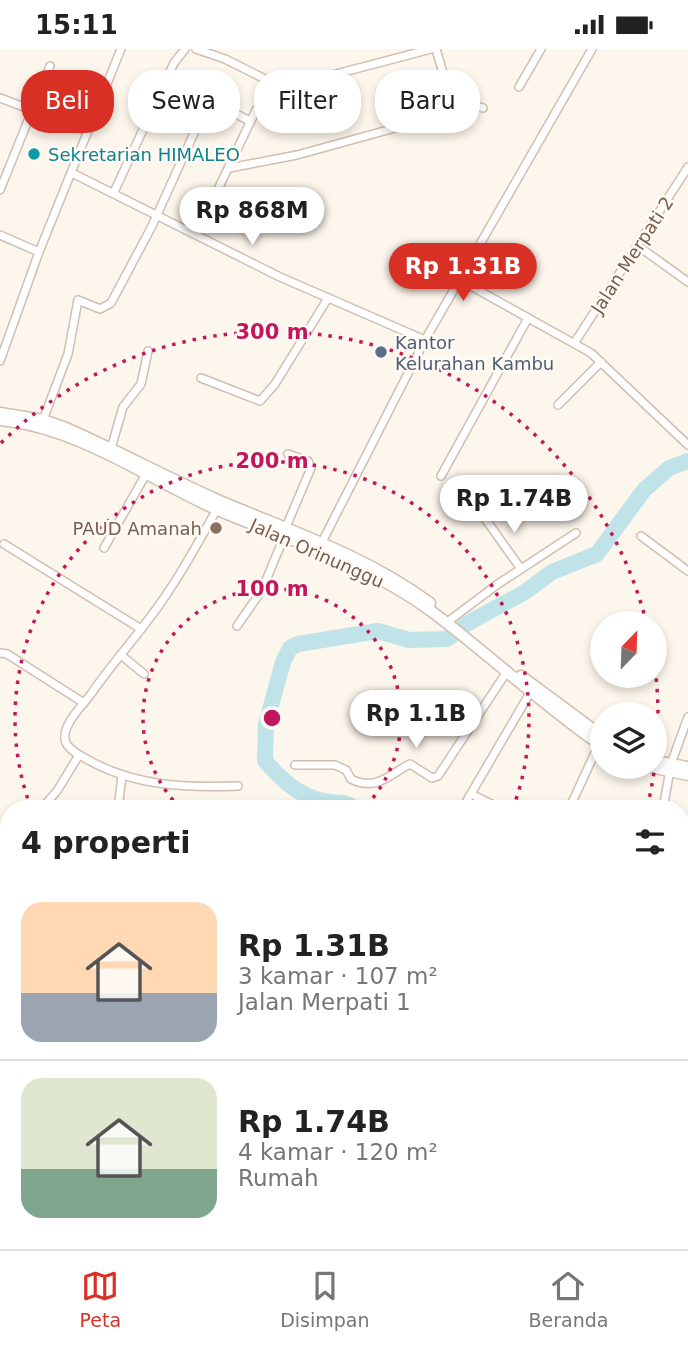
<!DOCTYPE html>
<html lang="id">
<meta charset="utf-8">
<style>
:root{--surface:#fff;--page:#f2f2f2;--text:#222;--muted:#767676;--line:#e0e0e0;--accent:#d93025}
body{margin:0;font-family:"DejaVu Sans",sans-serif;background:var(--page);color:var(--text);height:100vh;display:flex;flex-direction:column;font-size:26px;white-space:nowrap}
*{box-sizing:border-box;margin:0}
p{font-size:23px;color:var(--muted)}
.icon{flex:none;width:38px;height:38px;fill:none;stroke:currentColor;stroke-width:2;stroke-linecap:round;stroke-linejoin:round}
.map{position:relative;flex:1;overflow:hidden}
.sheet{position:absolute;left:0px;top:751px;width:690px;height:450px;display:flex;flex-direction:column;background:var(--surface);border-radius:28px 28px 0 0;box-shadow:0 4px 10px #0003}
.sheet>*{flex:none}
.guide{position:absolute;left:21px;top:21px;width:648px;height:63px;display:flex;gap:14px}
.needle{width:46px;rotate:23deg}
.fabs{position:absolute;left:590px;top:562px;display:grid;gap:14px}
.fabs a{display:grid;place-items:center;width:77px;height:77px;border-radius:50%;background:var(--surface);box-shadow:0 4px 10px #0003;font-size:35px}
.price{position:absolute;translate:-50% -60px;padding:0 16px;border-radius:24px;background:#fff;color:#222;font-size:23px;line-height:46px;filter:drop-shadow(0 2px 4px #0008)}
.price::after{content:'';position:absolute;left:50%;top:42px;width:21px;height:16px;margin-left:-10px;background:inherit;clip-path:polygon(0 0,100% 0,50% 100%)}
.price.active{background:var(--accent);color:#fff}
ul{padding:0;list-style:none}
li{display:flex;align-items:center;gap:21px;height:175px;padding:0 21px}
li+li{border-top:2px solid var(--line)}
li span{display:grid;place-items:center;flex:none;width:196px;height:140px;border-radius:21px;color:#555}
li>.icon{margin-inline-start:auto}
span .icon{width:84px;height:84px;fill:#fffc;stroke-width:1}
li b{font-size:30px}
h2{display:flex;justify-content:space-between;align-items:center;height:84px;padding:0 21px;font-size:30px}
.pill{padding:0 24px;border-radius:28px;background:var(--surface);box-shadow:0 4px 10px #0003;font-size:24px;line-height:63px}
.pill.active{background:var(--accent);color:#fff}
.status{display:flex;justify-content:space-between;align-items:center;height:49px;padding:0 35px;background:var(--surface);direction:ltr}
.status svg{height:19px;fill:currentColor}
.tabs{display:flex;justify-content:space-around;align-items:center;height:98px;border-top:2px solid var(--line);background:var(--surface);font-size:19px;color:var(--muted)}
.tabs a{display:grid;justify-items:center;gap:4px}
.tabs .active{color:var(--accent)}
.map>svg:first-child{display:block}
.lines{fill:none;stroke-linecap:round;stroke-linejoin:round}
.river{stroke:#bfe3e8;stroke-width:16}
.minor-casing{stroke:#d1beb0;stroke-width:10}
.tertiary-casing{stroke:#d1beb0;stroke-width:13}
.minor{stroke:#fff;stroke-width:7}
.tertiary{stroke:#fff;stroke-width:10}
.ring{fill:none;stroke:#c2185b;stroke-width:3.5;stroke-dasharray:3.5 7}
.culture-dot{fill:#0f9aa8;stroke:#fffaf3;stroke-width:2.5}
.service-dot{fill:#5c6f8a;stroke:#fffaf3;stroke-width:2.5}
.education-dot{fill:#8d6e63;stroke:#fffaf3;stroke-width:2.5}
.labels{text-anchor:middle;dominant-baseline:central;stroke-width:5;stroke-linejoin:round;paint-order:stroke}
.culture-label{font-size:18px;fill:#0d838f;stroke:#fffaf3;text-anchor:start}
.street-label{font-size:18px;fill:#7a5c4d;stroke:#fffaf3}
.service-label{font-size:18px;fill:#4e5e75;stroke:#fffaf3;text-anchor:start}
.education-label{font-size:18px;fill:#785e54;stroke:#fffaf3;text-anchor:end}
.centre{fill:#c2185b;stroke:#fffaf3;stroke-width:3.5}
.ring-label{font-size:21px;text-anchor:middle;font-weight:bold;fill:#c2185b;stroke:#fffaf3;stroke-width:5;stroke-linejoin:round;paint-order:stroke}
</style>
<div class="status"><b>15:11</b><svg viewBox="0 0 49 12"><path d="M0 12V9h3v3zM5 12V6h3v6zM10 12V3h3v9zM15 12V0h3v12zM26 1h20v11H26zM47 4h2v5h-2z"/></svg></div>
<div class="map">
<svg width="688" height="1200" viewBox="0 0 688 1200">
<rect width="100%" height="100%" fill="#fdf6ec"/>
<g class="lines">
<g class="river">
<path d="M283,613L290,599L298,595L378,582L409,591L447,590L468,574L525,543L552,523L597,505L644,441L669,419L688,412"/>
<path d="M283,613L266,675L265,712C282,731 298,747 324,752C336,755 346,751 355,760"/>
<path d="M550,1192L552,1200"/>
</g>
<g class="minor-casing">
<g id="minor">
<path d="M196,0L225,10L283,39L431,0"/>
<path d="M436,0L454,62"/>
<path d="M166,30L250,72"/>
<path d="M519,38L541,0"/>
<path d="M0,49L87,82"/>
<path d="M229,119L297,106L475,57L483,59"/>
<path d="M72,124L280,228L425,291"/>
<path d="M0,141L50,17"/>
<path d="M114,143L174,14L185,0"/>
<path d="M197,184L256,61L270,44L283,39"/>
<path d="M0,186L39,203"/>
<path d="M638,197L688,233"/>
<path d="M460,231L591,304L688,396"/>
<path d="M575,293L688,118"/>
<path d="M0,312L39,203L121,0"/>
<path d="M201,329L260,352L275,335L328,249"/>
<path d="M558,356L601,313"/>
<path d="M43,371L68,305L78,251L100,260L111,254L152,177L209,51"/>
<path d="M110,403L123,358L141,335L148,302"/>
<path d="M441,427L528,269"/>
<path d="M217,460C201,488 186,517 168,543C145,579 115,610 91,645C82,657 63,675 65,690C66,698 77,705 83,708C131,737 184,739 238,737"/>
<path d="M484,468L521,520"/>
<path d="M286,478L311,419L308,412L288,405"/>
<path d="M641,487L688,522"/>
<path d="M4,495L141,580"/>
<path d="M320,497L425,291L592,0"/>
<path d="M104,499L146,425"/>
<path d="M450,571L498,535L576,484"/>
<path d="M237,577L262,541L284,488"/>
<path d="M0,604L7,605L84,654"/>
<path d="M121,606L144,625"/>
<path d="M295,716H335L346,721L351,730C376,743 390,725 410,715L432,729L438,727L506,624"/>
<path d="M471,745L501,760"/>
<path d="M41,760L57,742L79,706"/>
<path d="M118,760L122,727"/>
<path d="M462,760L531,642"/>
<path d="M569,760L599,695"/>
<path d="M663,760L671,715L688,668"/>
<path d="M0,919L9,922"/>
<path d="M0,1064L9,1068"/>
<path d="M0,1113L9,1118"/>
<path d="M0,1195L9,1177"/>
<path d="M48,1200L52,1192"/>
<path d="M604,1200L605,1192"/>
</g>
</g>
<g class="tertiary-casing">
<g id="tertiary">
<path d="M0,364L43,371L66,379C118,402 168,429 220,452C293,483 366,507 430,554"/>
<path d="M0,371C80,379 148,430 220,462C291,492 368,515 431,562C489,605 542,656 602,697"/>
<path d="M521,627L602,687"/>
<path d="M654,712L688,718"/>
<path d="M650,718L688,726"/>
</g>
</g>
<use href="#minor" class="minor"/>
<use href="#tertiary" class="tertiary"/>
</g>
<g class="ring">
<path d="M180 759A129 129 0 1 1 364 759"/>
<path d="M31 759A257 257 0 1 1 513 759"/>
<path d="M1 394A386 386 0 0 1 646 572M655 619A386 386 0 0 1 647 759"/>
</g>
<circle class="culture-dot" cx="34" cy="105" r="7"/>
<circle class="service-dot" cx="381" cy="303" r="7"/>
<circle class="education-dot" cx="216" cy="479" r="7"/>
<g class="labels">
<g class="culture-label">
<text x="48" y="105">Sekretarian HIMALEO</text>
</g>
<g class="street-label">
<text transform="translate(632 206) rotate(-57)">Jalan Merpati 2</text>
<text transform="translate(317 504) rotate(24)">Jalan Orinunggu</text>
</g>
<g class="service-label">
<text x="395" y="293">Kantor<tspan x="395" dy="21">Kelurahan Kambu</tspan></text>
</g>
<g class="education-label">
<text x="202" y="479">PAUD Amanah</text>
</g>
</g>
<circle cx="272" cy="669" r="10" class="centre"/>
<g class="ring-label">
<text x="272" y="290">300 m</text>
<text x="272" y="419">200 m</text>
<text x="272" y="547">100 m</text>
</g>
</svg>
<div class="fabs">
<a><svg class="needle" viewBox="-14 -14 28 28"><path d="M0-13l5 13h-10z" fill="#e53935"/><path d="M0 13l5-13h-10z" fill="#767676"/></svg></a>
<a><svg class="icon" aria-label="layers" viewBox="0 0 24 24"><path d="M12 4l9 5-9 5-9-5zM3 14l9 5 9-5"/></svg></a>
</div>
<b class="price" style="left:252px;top:198px">Rp 868M</b>
<b class="price active" style="left:463px;top:254px">Rp 1.31B</b>
<b class="price" style="left:514px;top:486px">Rp 1.74B</b>
<b class="price" style="left:416px;top:701px">Rp 1.1B</b>
<div class="guide">
<a class="pill active">Beli</a>
<a class="pill">Sewa</a>
<a class="pill">Filter</a>
<a class="pill">Baru</a>
</div>
<section class="sheet">
<h2>4 properti<svg class="icon" aria-label="filters" viewBox="0 0 24 24"><path d="M4 7h16M4 17h16"/><circle cx="9" cy="7" r="2"/><circle cx="15" cy="17" r="2"/></svg></h2>
<ul>
<li><span style="background:linear-gradient(#ffd9b3 65%,#9aa5b1 0)"><svg class="icon" aria-label="home" viewBox="0 0 24 24"><path d="M3 11l9-7 9 7M6 9v11h12V9"/></svg></span><div><b>Rp 1.31B</b><p>3 kamar · 107 m²</p><p>Jalan Merpati 1</p></div></li>
<li><span style="background:linear-gradient(#dfe7d0 65%,#7fa58c 0)"><svg class="icon" aria-label="home" viewBox="0 0 24 24"><path d="M3 11l9-7 9 7M6 9v11h12V9"/></svg></span><div><b>Rp 1.74B</b><p>4 kamar · 120 m²</p><p>Rumah</p></div></li>
</ul>
</section>
</div>
<nav class="tabs">
<a class="active"><svg class="icon" aria-label="map" viewBox="0 0 24 24"><path d="M3 6l6-2 6 2 6-2v14l-6 2-6-2-6 2zM9 4v14M15 6v14"/></svg>Peta</a>
<a><svg class="icon" aria-label="saved" viewBox="0 0 24 24"><path d="M7 4h10v16l-5-4-5 4z"/></svg>Disimpan</a>
<a><svg class="icon" aria-label="home" viewBox="0 0 24 24"><path d="M3 11l9-7 9 7M6 9v11h12V9"/></svg>Beranda</a>
</nav>
